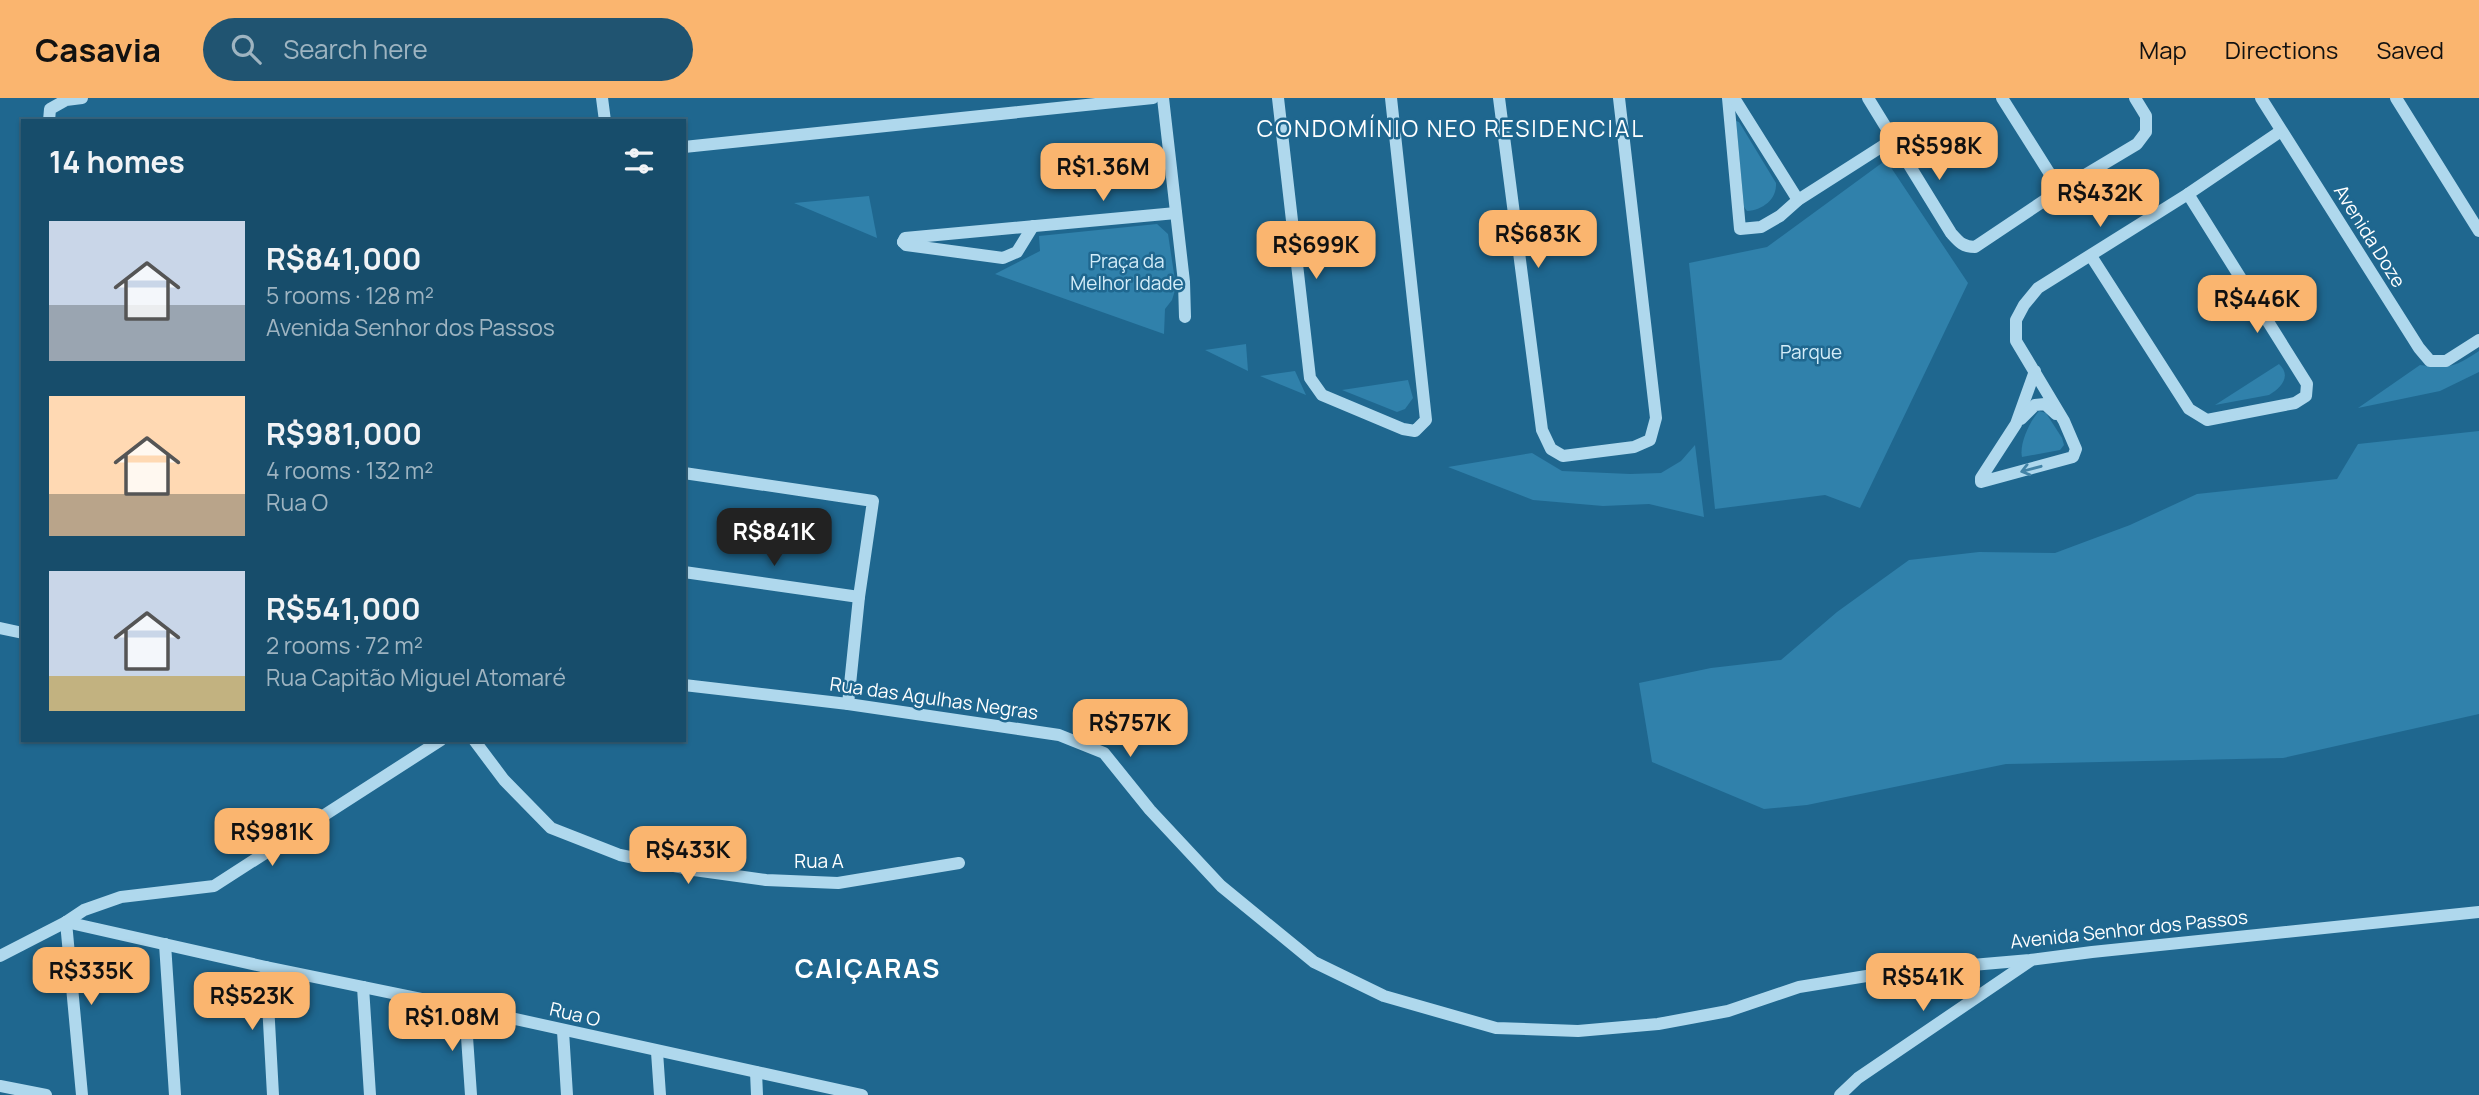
<!DOCTYPE html>
<meta charset="utf-8">
<style>
:root{--surface:#174d6b;--page:#205471;--text:#f1f3f6;--muted:#9eb4c1;--line:#36647e;--accent:#fab56f}
body{margin:0;font-family:Manrope,sans-serif;background:var(--page);color:var(--text);height:100vh;display:flex;flex-direction:column;font-size:26px;white-space:nowrap}
*{box-sizing:border-box;margin:0}
p{font-size:23px;color:var(--muted)}
.icon{flex:none;width:38px;height:38px;fill:none;stroke:currentColor;stroke-width:2;stroke-linecap:round;stroke-linejoin:round}
.map{position:relative;flex:1;overflow:hidden}
.drawer{position:absolute;left:21px;top:21px;width:665px;height:623px;display:flex;flex-direction:column;background:var(--surface);border-radius:0px;box-shadow:0 2px 5px #0004,0 0 0 2px var(--line)}
.drawer>*{flex:none}
.price{position:absolute;translate:-50% -60px;padding:0 16px;border-radius:14px;background:var(--accent);color:#111;font-size:23px;line-height:46px;filter:drop-shadow(0 2px 4px #0008)}
.price::after{content:'';position:absolute;left:50%;top:42px;width:21px;height:16px;margin-left:-10px;background:inherit;clip-path:polygon(0 0,100% 0,50% 100%)}
.price.current{background:#222;color:#fff}
ul{padding:0;list-style:none}
li{display:flex;align-items:center;gap:21px;height:175px;padding:0 28px}
li span{display:grid;place-items:center;flex:none;width:196px;height:140px;border-radius:0px;color:#555}
li>.icon{margin-inline-start:auto}
span .icon{width:84px;height:84px;fill:#fffc;stroke-width:1}
li b{font-size:30px}
h2{display:flex;justify-content:space-between;align-items:center;height:84px;padding:0 28px;font-size:30px}
header{display:flex;align-items:center;gap:42px;box-sizing:border-box;height:98px;padding:0 35px;background:var(--accent);color:#111}
header strong{font-size:33px}
nav{display:flex;gap:38px;margin-inline-start:auto;font-size:24px}
.search{width:490px;height:63px;background:var(--page);display:flex;align-items:center;gap:18px;box-sizing:border-box;padding:0 24px;border-radius:38px;color:var(--muted);font-size:26px}
.map>svg:first-child{display:block}
.green{fill:#3081ab}
.lines{fill:none;stroke-linecap:round;stroke-linejoin:round}
.minor{stroke:#afd8ed;stroke-width:12}
.oneway{stroke:#4383a6}
.labels{text-anchor:middle;dominant-baseline:central;stroke-width:5;stroke-linejoin:round;paint-order:stroke}
.street-label{font-size:19px;fill:#fff;stroke:#1f678f}
.park-label{font-size:19px;fill:#d4edf9;stroke:#1f678f}
.quarter-label{font-size:23px;letter-spacing:2px;fill:#fff;stroke:#1f678f}
.district-label{font-size:26px;font-weight:bold;letter-spacing:2px;fill:#fff;stroke:#1f678f}
</style>
<header>
<strong>Casavia</strong>
<div class="search"><svg class="icon" aria-label="search" viewBox="0 0 24 24"><circle cx="10" cy="10" r="6"/><path d="M15 15l6 6"/></svg>Search here</div>
<nav><a>Map</a><a>Directions</a><a>Saved</a></nav>
</header>
<div class="map">
<svg width="2479" height="997" viewBox="0 0 2479 997">
<rect width="100%" height="100%" fill="#1f678f"/>
<g class="green">
<path d="M1736,23L1739,24L1776,85C1777,101 1763,112 1747,113L1744,109Z"/>
<path d="M1886,62L1968,185L1860,410L1825,397L1715,411L1689,165L1767,149Z"/>
<path d="M869,98L877,140L794,105Z"/>
<path d="M1157,126L1168,136L1176,189L1172,202L1165,211L1164,236L995,176L1040,153L1039,138Z"/>
<path d="M1246,246L1248,273L1205,252Z"/>
<path d="M2479,253V274L2440,293L2358,310L2420,267C2449,271 2455,269 2479,253Z"/>
<path d="M2279,266C2292,278 2281,290 2269,297L2215,307Z"/>
<path d="M1295,273L1306,297L1260,278Z"/>
<path d="M1408,282L1413,300L1405,311L1397,314L1342,292Z"/>
<path d="M2039,313L2046,315L2062,340L2064,347L2060,352L2022,359C2019,346 2030,323 2039,313Z"/>
<path d="M2479,333V616L2283,660L2006,666L1807,707L1764,711L1652,664L1639,585L1711,570L1781,562L1837,514L1909,462L1979,454L2055,455L2130,427L2197,396L2337,381L2358,346Z"/>
<path d="M1695,347L1704,419L1649,406L1603,408L1533,402L1448,369L1532,355L1562,373L1630,376L1661,375L1681,363Z"/>
</g>
<g class="lines">
<g class="minor">
<path d="M602,0L605,23"/>
<path d="M1163,0L1184,184L1185,219"/>
<path d="M1278,0L1310,280L1322,297L1403,331L1415,333L1426,322L1391,0"/>
<path d="M1499,0L1542,332L1551,351L1563,358L1634,349L1650,342L1656,320L1619,0"/>
<path d="M1728,0L1740,131L1761,129L1780,118L1798,102L1892,42"/>
<path d="M1734,0L1798,102"/>
<path d="M1868,0L1951,135C1959,144 1963,149 1975,149L2060,92L2137,46L2146,34V18L2135,0"/>
<path d="M2002,0L2060,92"/>
<path d="M2261,0L2419,250L2430,263H2446L2479,242"/>
<path d="M2396,0L2479,133"/>
<path d="M49,23L50,11L66,2L82,0"/>
<path d="M684,49L1153,0"/>
<path d="M903,144L905,140L1176,115"/>
<path d="M903,144L906,147L1003,160L1017,154L1033,128"/>
<path d="M2091,158L2189,311L2207,322L2295,305L2306,298L2307,286L2188,96"/>
<path d="M2035,273L2016,326L1981,380V384L2073,359L2076,351L2064,323L2016,243V222L2024,207L2038,190L2188,96L2281,33"/>
<path d="M2021,321L2035,307L2045,306L2056,316"/>
<path d="M684,375L873,403L859,499L848,606"/>
<path d="M684,474L859,499"/>
<path d="M0,530L23,535"/>
<path d="M684,587L848,606L1059,637L1104,655L1150,712L1221,788L1314,864L1384,898L1496,930L1578,933L1658,926L1728,913L1799,889L1891,874L2030,862L2092,854L2479,814"/>
<path d="M474,642L504,682L551,730L620,757L694,772L766,782L838,785L959,765"/>
<path d="M66,824L266,869L465,910L862,997"/>
<path d="M66,824L82,997"/>
<path d="M165,846L175,997"/>
<path d="M0,858L66,824L84,812L121,799L214,788L441,642"/>
<path d="M266,869L273,997"/>
<path d="M363,889L370,997"/>
<path d="M465,910L471,997"/>
<path d="M563,933L567,997"/>
<path d="M657,954L660,997"/>
<path d="M756,974L757,997"/>
<path d="M0,988L46,997"/>
<path d="M1840,997L1858,980L2030,863"/>
</g>
</g>
<defs><path id="oneway-shaft" d="M-6 0H5M1.5-3L5.5 0L1.5 3" fill="none" stroke-width="1.6" stroke-linecap="round" stroke-linejoin="round" transform="scale(1.75)"/></defs>
<use class="oneway" href="#oneway-shaft" transform="translate(2031 371) rotate(165)"/>
<g class="labels">
<g class="street-label">
<text transform="translate(2370 138) rotate(58)">Avenida Doze</text>
<text transform="translate(934 600) rotate(8)">Rua das Agulhas Negras</text>
<text x="819" y="763">Rua A</text>
<text transform="translate(2129 831) rotate(-6)">Avenida Senhor dos Passos</text>
<text transform="translate(575 916) rotate(13)">Rua O</text>
</g>
<g class="park-label">
<text x="1127" y="163">Praça da<tspan x="1127" dy="22">Melhor Idade</tspan></text>
<text x="1811" y="254">Parque</text>
</g>
<g class="quarter-label">
<text x="1451" y="30">CONDOMÍNIO NEO RESIDENCIAL</text>
</g>
<g class="district-label">
<text x="868" y="870">CAIÇARAS</text>
</g>
</g>
</svg>
<b class="price" style="left:1939px;top:84px">R$598K</b>
<b class="price" style="left:1103px;top:105px">R$1.36M</b>
<b class="price" style="left:2100px;top:131px">R$432K</b>
<b class="price" style="left:1538px;top:172px">R$683K</b>
<b class="price" style="left:1316px;top:183px">R$699K</b>
<b class="price" style="left:2257px;top:237px">R$446K</b>
<b class="price current" style="left:774px;top:470px">R$841K</b>
<b class="price" style="left:1130px;top:661px">R$757K</b>
<b class="price" style="left:272px;top:770px">R$981K</b>
<b class="price" style="left:688px;top:788px">R$433K</b>
<b class="price" style="left:91px;top:909px">R$335K</b>
<b class="price" style="left:1923px;top:915px">R$541K</b>
<b class="price" style="left:252px;top:934px">R$523K</b>
<b class="price" style="left:452px;top:955px">R$1.08M</b>
<section class="drawer">
<h2>14 homes<svg class="icon" aria-label="filters" viewBox="0 0 24 24"><path d="M4 7h16M4 17h16"/><circle cx="9" cy="7" r="2"/><circle cx="15" cy="17" r="2"/></svg></h2>
<ul>
<li><span style="background:linear-gradient(#c9d6e8 60%,#9aa5b1 0)"><svg class="icon" aria-label="home" viewBox="0 0 24 24"><path d="M3 11l9-7 9 7M6 9v11h12V9"/></svg></span><div><b>R$841,000</b><p>5 rooms · 128 m²</p><p>Avenida Senhor dos Passos</p></div></li>
<li><span style="background:linear-gradient(#ffd9b3 70%,#b9a48a 0)"><svg class="icon" aria-label="home" viewBox="0 0 24 24"><path d="M3 11l9-7 9 7M6 9v11h12V9"/></svg></span><div><b>R$981,000</b><p>4 rooms · 132 m²</p><p>Rua O</p></div></li>
<li><span style="background:linear-gradient(#c9d6e8 75%,#c2b280 0)"><svg class="icon" aria-label="home" viewBox="0 0 24 24"><path d="M3 11l9-7 9 7M6 9v11h12V9"/></svg></span><div><b>R$541,000</b><p>2 rooms · 72 m²</p><p>Rua Capitão Miguel Atomaré</p></div></li>
</ul>
</section>
</div>
